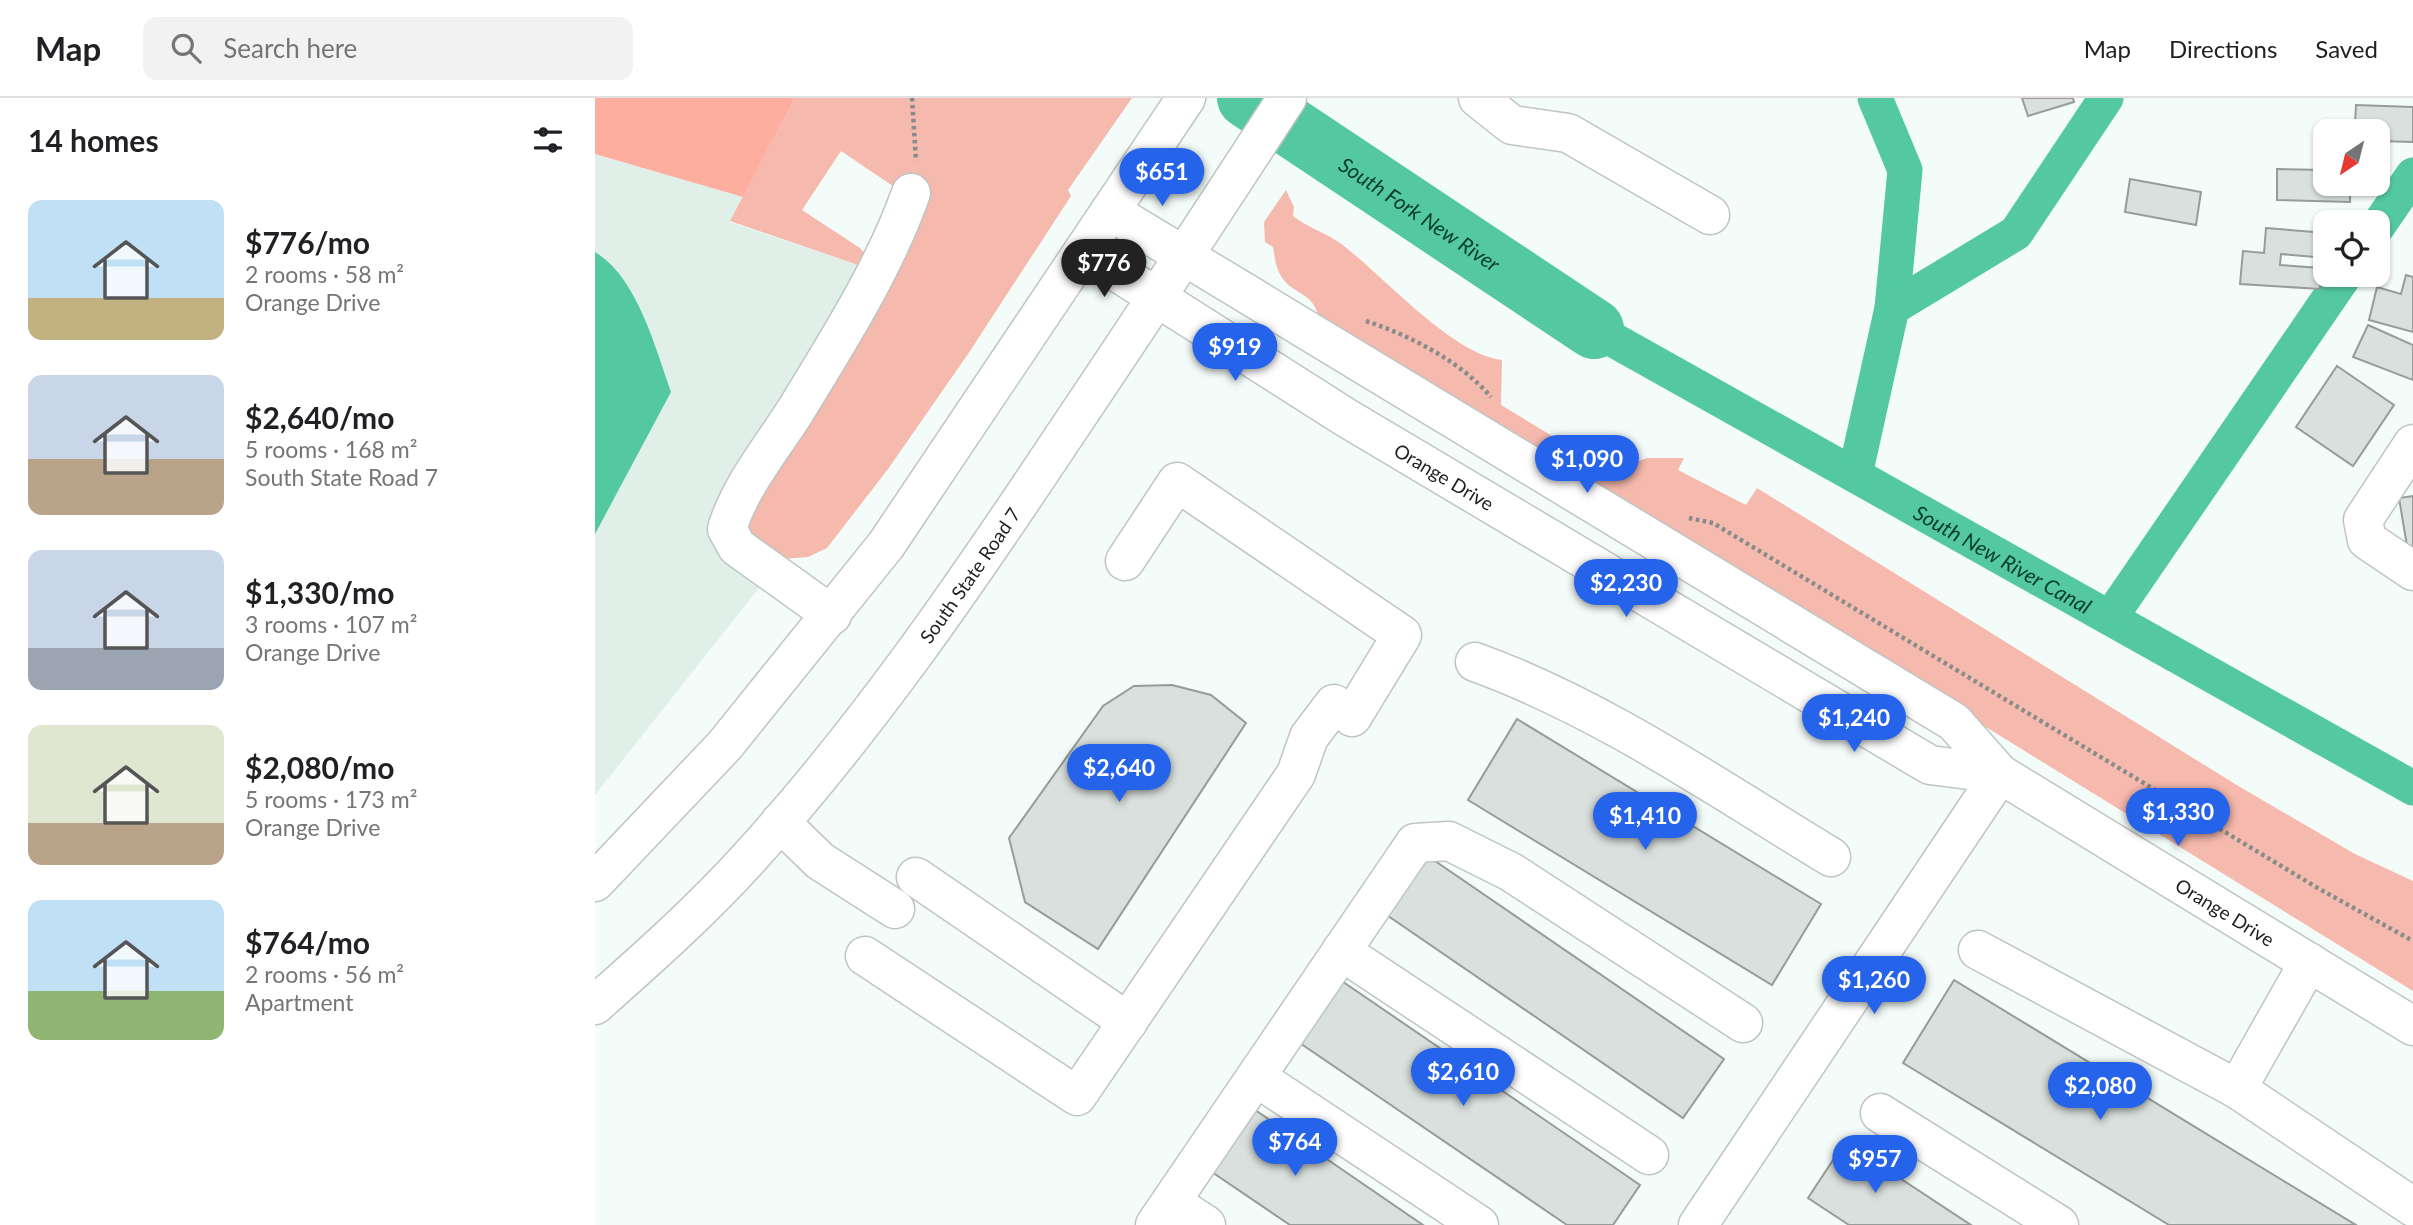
<!DOCTYPE html>
<meta charset="utf-8">
<style>
:root{--surface:#fff;--page:#f2f2f2;--text:#202124;--muted:#757577;--line:#e0e0e0;--accent:#2563eb}
body{margin:0;font-family:Lato,sans-serif;background:var(--page);color:var(--text);height:100vh;display:flex;flex-direction:column;font-size:26px;white-space:nowrap}
*{box-sizing:border-box;margin:0}
p{font-size:23px;color:var(--muted)}
.icon{flex:none;width:38px;height:38px;fill:none;stroke:currentColor;stroke-width:2;stroke-linecap:round;stroke-linejoin:round}
.map{position:relative;flex:1;overflow:hidden}
.details{display:flex;flex-direction:column;background:var(--surface);width:595px}
.details>*{flex:none}
.needle{width:46px;rotate:215deg}
.buttons{position:absolute;left:1718px;top:21px;display:grid;gap:14px}
.buttons a{display:grid;place-items:center;width:77px;height:77px;border-radius:14px;background:var(--surface);box-shadow:0 2px 5px #0004;font-size:35px}
.price{position:absolute;translate:-50% -60px;padding:0 16px;border-radius:24px;background:var(--accent);color:#fff;font-size:23px;line-height:46px;filter:drop-shadow(0 2px 4px #0008)}
.price::after{content:'';position:absolute;left:50%;top:42px;width:21px;height:16px;margin-left:-10px;background:inherit;clip-path:polygon(0 0,100% 0,50% 100%)}
.price.current{background:#222;color:#fff}
ul{padding:0;list-style:none}
li{display:flex;align-items:center;gap:21px;height:175px;padding:0 28px}
li span{display:grid;place-items:center;flex:none;width:196px;height:140px;border-radius:14px;color:#555}
li>.icon{margin-inline-start:auto}
span .icon{width:84px;height:84px;fill:#fffc;stroke-width:1}
li b{font-size:30px}
h2{display:flex;justify-content:space-between;align-items:center;height:84px;padding:0 28px;font-size:30px}
header{display:flex;align-items:center;gap:42px;box-sizing:border-box;height:98px;padding:0 35px;background:var(--surface);border-bottom:2px solid var(--line)}
header strong{font-size:33px}
nav{display:flex;gap:38px;margin-inline-start:auto;font-size:24px}
.search{width:490px;height:63px;background:var(--page);display:flex;align-items:center;gap:18px;box-sizing:border-box;padding:0 24px;border-radius:14px;color:var(--muted);font-size:26px}
main{display:flex;flex:1;min-height:0}
.map>svg:first-child{display:block}
.built{fill:#e0f0e9}
.green{fill:#f6b9ad}
.forest{fill:#feae9e}
.water{fill:#54c9a1}
.lines{fill:none;stroke-linecap:round;stroke-linejoin:round}
.canal{stroke:#54c9a1;stroke-width:35}
.river{stroke:#54c9a1;stroke-width:60}
.building{fill:#d9e0dd;stroke:#959c99;stroke-width:2}
.minor-casing{stroke:#bec5c2;stroke-width:41}
.major-casing{stroke:#bec5c2;stroke-width:41}
.path{stroke:#878c8a;stroke-width:4.5;stroke-dasharray:3.5 3.5;stroke-linecap:butt}
.minor{stroke:#fff;stroke-width:38}
.major{stroke:#fff;stroke-width:38}
.labels{text-anchor:middle;dominant-baseline:central;stroke-width:7;stroke-linejoin:round;paint-order:stroke}
.street-label{font-size:19px;fill:#1e201f;stroke:#f4fcf9}
.water-label{font-size:21px;font-style:italic;fill:#063c2c;stroke:#f4fcf9}
</style>
<header>
<strong>Map</strong>
<div class="search"><svg class="icon" aria-label="search" viewBox="0 0 24 24"><circle cx="10" cy="10" r="6"/><path d="M15 15l6 6"/></svg>Search here</div>
<nav><a>Map</a><a>Directions</a><a>Saved</a></nav>
</header>
<main>
<section class="details">
<h2>14 homes<svg class="icon" aria-label="filters" viewBox="0 0 24 24"><path d="M4 7h16M4 17h16"/><circle cx="9" cy="7" r="2"/><circle cx="15" cy="17" r="2"/></svg></h2>
<ul>
<li><span style="background:linear-gradient(#bfe0f5 70%,#c2b280 0)"><svg class="icon" aria-label="home" viewBox="0 0 24 24"><path d="M3 11l9-7 9 7M6 9v11h12V9"/></svg></span><div><b>$776/mo</b><p>2 rooms · 58 m²</p><p>Orange Drive</p></div></li>
<li><span style="background:linear-gradient(#c9d6e8 60%,#b9a48a 0)"><svg class="icon" aria-label="home" viewBox="0 0 24 24"><path d="M3 11l9-7 9 7M6 9v11h12V9"/></svg></span><div><b>$2,640/mo</b><p>5 rooms · 168 m²</p><p>South State Road 7</p></div></li>
<li><span style="background:linear-gradient(#c9d6e8 70%,#9aa5b1 0)"><svg class="icon" aria-label="home" viewBox="0 0 24 24"><path d="M3 11l9-7 9 7M6 9v11h12V9"/></svg></span><div><b>$1,330/mo</b><p>3 rooms · 107 m²</p><p>Orange Drive</p></div></li>
<li><span style="background:linear-gradient(#dfe7d0 70%,#b9a48a 0)"><svg class="icon" aria-label="home" viewBox="0 0 24 24"><path d="M3 11l9-7 9 7M6 9v11h12V9"/></svg></span><div><b>$2,080/mo</b><p>5 rooms · 173 m²</p><p>Orange Drive</p></div></li>
<li><span style="background:linear-gradient(#bfe0f5 65%,#8fb573 0)"><svg class="icon" aria-label="home" viewBox="0 0 24 24"><path d="M3 11l9-7 9 7M6 9v11h12V9"/></svg></span><div><b>$764/mo</b><p>2 rooms · 56 m²</p><p>Apartment</p></div></li>
</ul>
</section>
<div class="map">
<svg width="1818" height="1127" viewBox="0 0 1818 1127">
<rect width="100%" height="100%" fill="#f4fcf9"/>
<path class="built" d="M0,56L148,99L135,124L269,169L271,158L265,150L297,171L187,461L0,697Z"/>
<g class="green">
<path d="M200,0H537L473,92L476,98L373,256L293,371L232,450L213,459L187,461L172,453L147,425L329,109L246,53L207,112L265,150L271,158L269,169L135,123Z"/>
<path d="M691,92L699,109L698,118C712,129 731,135 745,145C788,177 856,256 907,262L906,307L1002,365L1017,361L1028,369L1052,360H1089L1083,372L1151,407L1162,390L1645,689L1760,756L1818,783V893L723,216C715,193 700,197 688,181C681,172 680,161 678,149L670,144L669,124Z"/>
</g>
<path class="forest" d="M0,0H200L148,99L0,56Z"/>
<path class="water" d="M0,154C42,179 60,249 76,294L0,436Z"/>
<g class="lines">
<g class="canal">
<path d="M1280,0L1310,72L1297,210"/>
<path d="M1783,128L1818,77"/>
<path id="s1" d="M999,231L1818,690"/>
<path d="M1260,377L1297,210L1421,135L1511,0"/>
<path d="M1515,520L1750,177"/>
</g>
<path class="river" id="s2" d="M652,0L999,231"/>
</g>
<g class="building">
<path d="M1427,0H1478L1479,4L1433,18Z"/>
<path d="M1761,7L1818,9V44L1783,43V33H1747L1748,26L1760,27Z"/>
<path d="M1682,71L1731,72V86H1755V104L1682,102Z"/>
<path d="M1535,81L1606,94L1601,127L1530,114Z"/>
<path d="M1671,130L1731,135V160L1686,156L1685,167L1726,170L1725,191L1645,186L1648,153L1669,155Z"/>
<path d="M1811,177L1818,179V234L1774,222L1782,189L1806,196Z"/>
<path d="M1773,227L1818,247V282L1758,259Z"/>
<path d="M1742,268L1799,307L1758,368L1701,329Z"/>
<path d="M1818,398V453L1813,454L1804,400Z"/>
<path d="M577,587L616,597L651,625L503,851L430,804L414,740L508,608L539,588Z"/>
<path d="M922,621L1226,806L1177,887L873,702Z"/>
<path d="M824,752L1129,961L1088,1020L783,811Z"/>
<path d="M738,877L1045,1087L1018,1127H972L696,939Z"/>
<path d="M1359,882L1761,1127H1574L1308,965Z"/>
<path d="M650,1005L828,1127H695L608,1068Z"/>
<path d="M1250,1044L1376,1127H1254L1213,1100Z"/>
</g>
<g class="lines">
<g class="minor-casing">
<g id="minor">
<path d="M883,0L917,27L973,35L1115,117"/>
<path id="s3" d="M515,113L1359,624L1405,676L1818,928"/>
<path id="s4" d="M489,153L750,319L1335,667L1405,676"/>
<path d="M1818,346L1768,422L1772,442L1818,473"/>
<path d="M530,463L582,384L807,537L757,619"/>
<path d="M237,517L142,449L132,431C145,388 177,350 201,312C243,243 289,171 316,95"/>
<path d="M880,564C1007,610 1122,690 1236,759"/>
<path d="M185,724L225,763L300,811"/>
<path d="M321,779L533,924"/>
<path d="M1383,852L1642,991L1818,1109"/>
<path d="M746,853L1054,1057"/>
<path d="M270,858L482,998L701,676L714,639L739,606"/>
<path d="M661,979L884,1127"/>
<path d="M1642,991L1714,864"/>
<path d="M1285,1015L1464,1127"/>
<path d="M576,1104L611,1127"/>
<path d="M560,1127L820,745L854,743L916,774L1148,925"/>
<path d="M1103,1127L1405,676"/>
</g>
</g>
<g class="major-casing">
<g id="major">
<path d="M0,784L130,647L291,447L591,0"/>
<path id="s5" d="M0,907C53,860 106,813 154,760C272,630 370,487 467,341C543,228 618,114 692,0"/>
</g>
</g>
<g class="path">
<path d="M317,0L321,63"/>
<path d="M771,223C816,238 865,263 896,299"/>
<path d="M1094,420L1118,425L1721,789L1818,843"/>
</g>
<use href="#minor" class="minor"/>
<use href="#major" class="major"/>
</g>
<g class="labels">
<g class="street-label">
<text stroke="none"><textPath href="#s4" startOffset="425">Orange Drive</textPath></text>
<text stroke="none"><textPath href="#s5" startOffset="572">South State Road 7</textPath></text>
<text stroke="none"><textPath href="#s3" startOffset="1320">Orange Drive</textPath></text>
</g>
<g class="water-label">
<text stroke="none"><textPath href="#s2" startOffset="208">South Fork New River</textPath></text>
<text stroke="none"><textPath href="#s1" startOffset="469">South New River Canal</textPath></text>
</g>
</g>
</svg>
<div class="buttons">
<a><svg class="needle" viewBox="-14 -14 28 28"><path d="M0-13l5 13h-10z" fill="#e53935"/><path d="M0 13l5-13h-10z" fill="#757577"/></svg></a>
<a><svg class="icon" aria-label="locate" viewBox="0 0 24 24"><circle cx="12" cy="12" r="6"/><path d="M12 2v4M12 18v4M2 12h4M18 12h4"/></svg></a>
</div>
<b class="price" style="left:567px;top:110px">$651</b>
<b class="price current" style="left:509px;top:201px">$776</b>
<b class="price" style="left:640px;top:285px">$919</b>
<b class="price" style="left:992px;top:397px">$1,090</b>
<b class="price" style="left:1031px;top:521px">$2,230</b>
<b class="price" style="left:1259px;top:656px">$1,240</b>
<b class="price" style="left:524px;top:706px">$2,640</b>
<b class="price" style="left:1583px;top:750px">$1,330</b>
<b class="price" style="left:1050px;top:754px">$1,410</b>
<b class="price" style="left:1279px;top:918px">$1,260</b>
<b class="price" style="left:868px;top:1010px">$2,610</b>
<b class="price" style="left:1505px;top:1024px">$2,080</b>
<b class="price" style="left:700px;top:1080px">$764</b>
<b class="price" style="left:1280px;top:1097px">$957</b>
</div>
</main>
